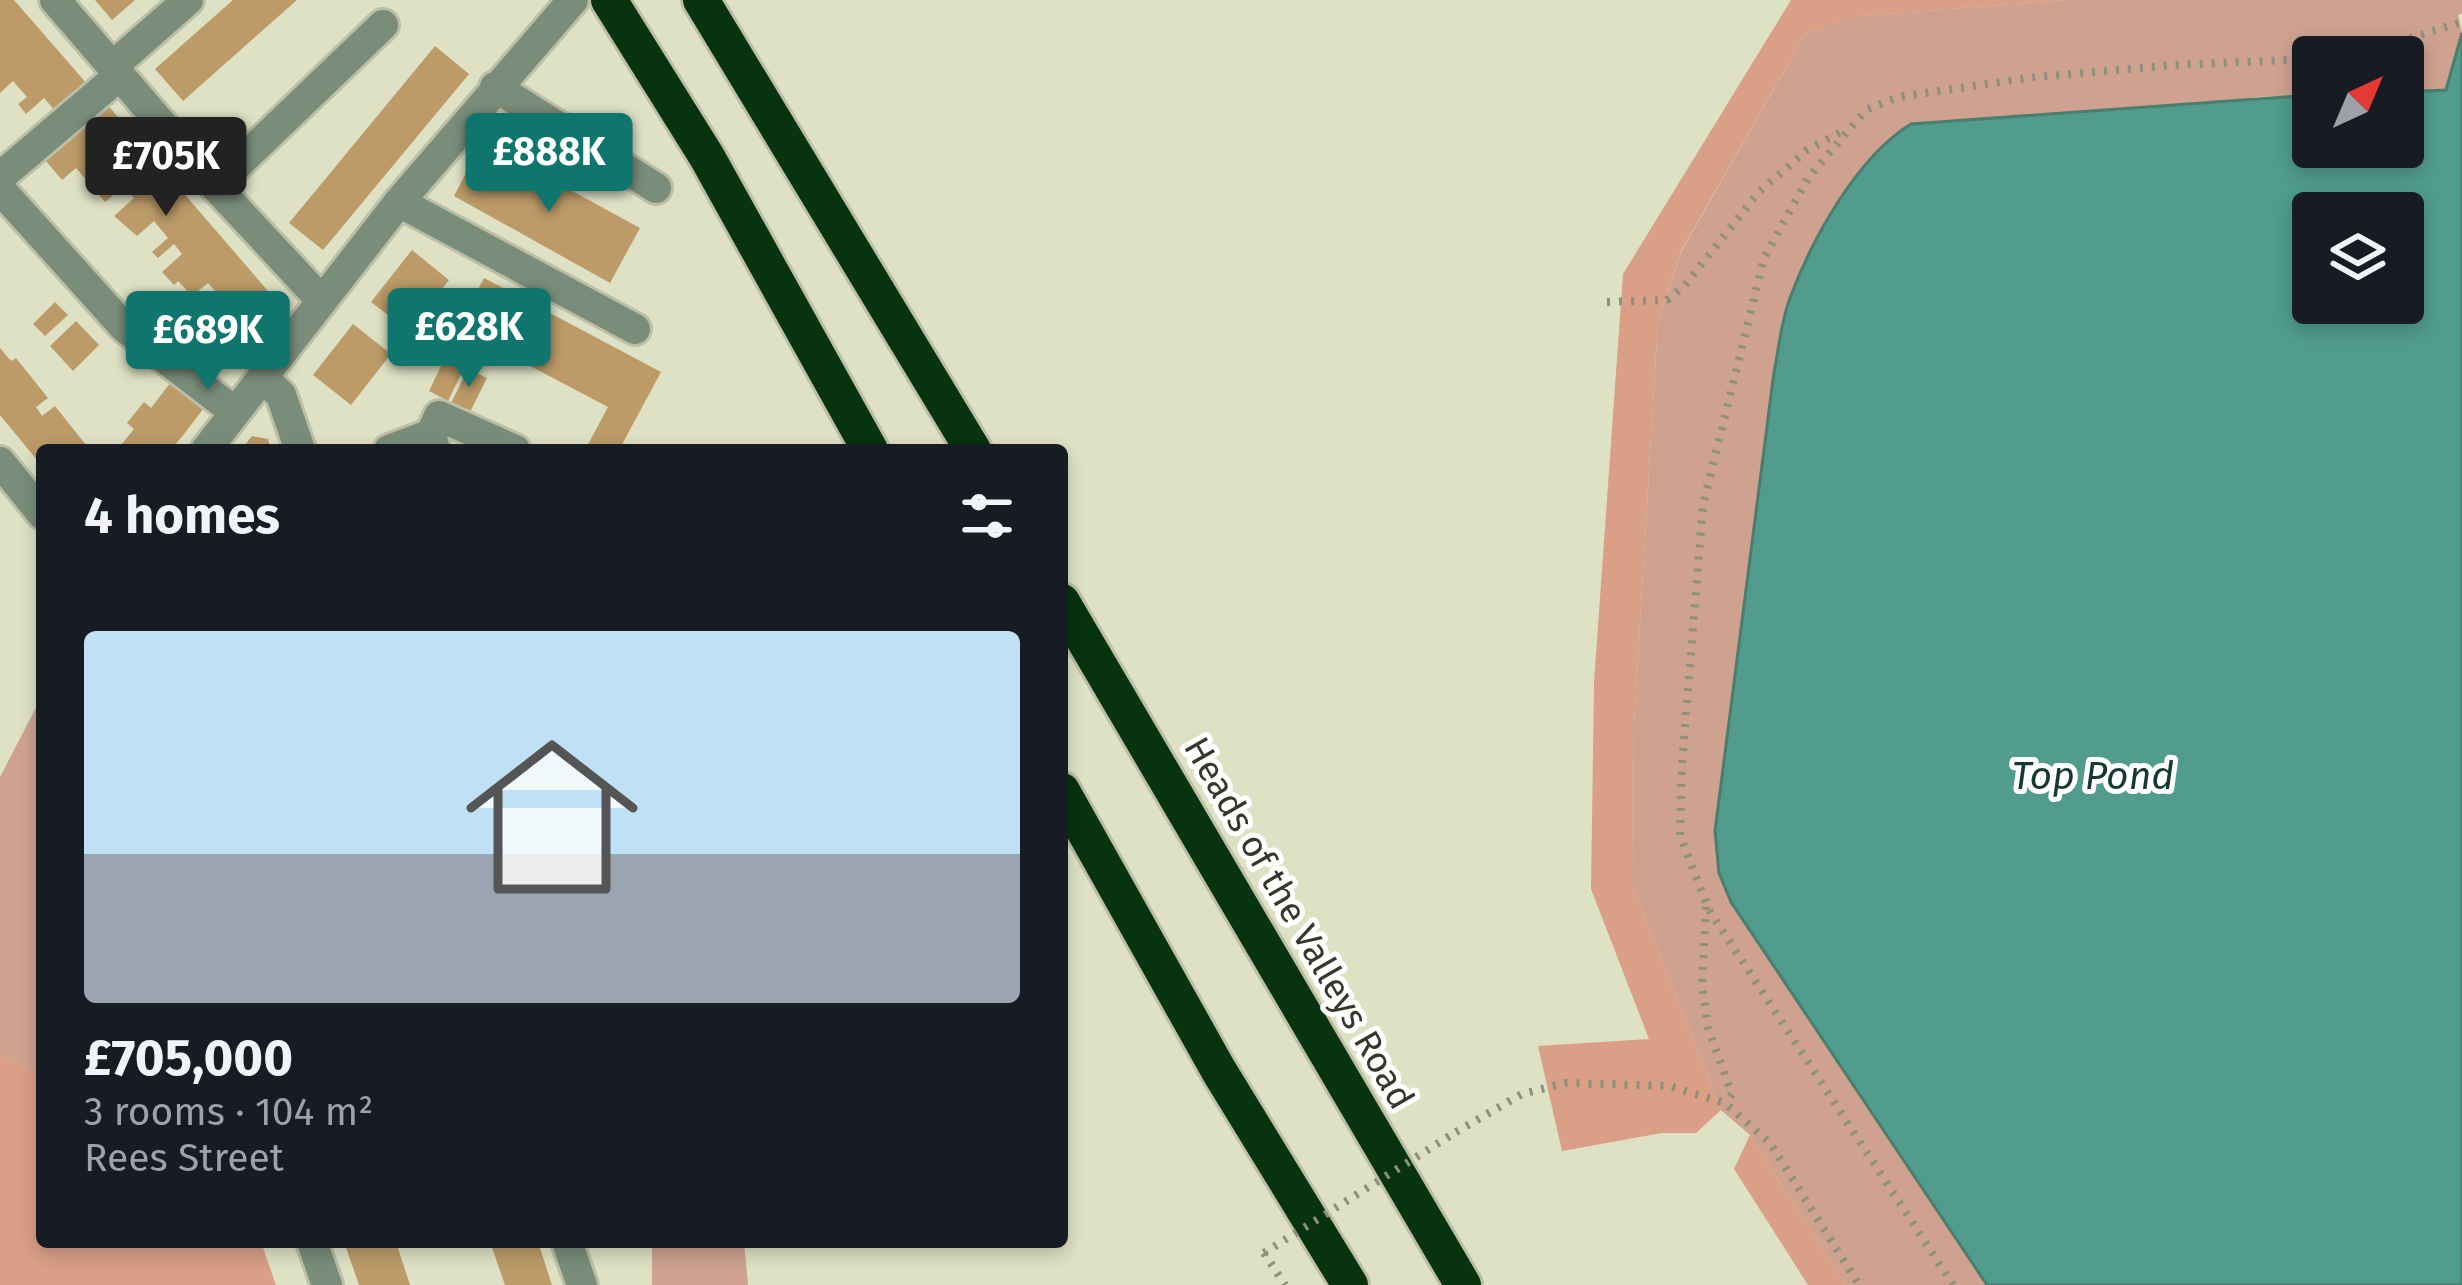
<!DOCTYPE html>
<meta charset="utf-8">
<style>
:root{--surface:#171b24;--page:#242831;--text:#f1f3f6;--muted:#9ea1a6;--line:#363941;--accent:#0f766e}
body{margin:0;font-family:"Fira Sans",sans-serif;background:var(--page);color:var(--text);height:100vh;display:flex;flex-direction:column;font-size:45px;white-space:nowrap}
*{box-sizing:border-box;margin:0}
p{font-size:39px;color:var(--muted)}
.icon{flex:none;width:66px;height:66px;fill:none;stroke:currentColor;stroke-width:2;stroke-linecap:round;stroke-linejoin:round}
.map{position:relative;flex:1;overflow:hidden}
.side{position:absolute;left:36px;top:444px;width:1032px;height:804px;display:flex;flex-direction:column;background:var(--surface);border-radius:12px;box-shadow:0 6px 18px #0003}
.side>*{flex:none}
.needle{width:78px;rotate:44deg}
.buttons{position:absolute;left:2292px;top:36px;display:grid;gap:24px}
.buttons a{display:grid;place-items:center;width:132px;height:132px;border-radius:12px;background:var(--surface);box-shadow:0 6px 18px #0003;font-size:60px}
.price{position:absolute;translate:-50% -102px;padding:0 27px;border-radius:12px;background:var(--accent);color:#fff;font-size:39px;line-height:78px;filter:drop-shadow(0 3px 6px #0008)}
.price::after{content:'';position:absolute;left:50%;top:72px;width:36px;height:27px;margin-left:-18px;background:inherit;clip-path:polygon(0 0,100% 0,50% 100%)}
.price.active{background:#222;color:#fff}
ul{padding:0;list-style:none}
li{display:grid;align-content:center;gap:24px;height:636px;padding:0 48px}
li+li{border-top:3px solid var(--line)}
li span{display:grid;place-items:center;height:372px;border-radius:12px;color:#555}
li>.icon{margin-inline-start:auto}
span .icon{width:216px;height:216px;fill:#fffc;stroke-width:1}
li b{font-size:51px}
h2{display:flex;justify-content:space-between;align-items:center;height:144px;padding:0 48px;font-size:51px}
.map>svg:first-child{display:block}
.green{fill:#cea28f}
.forest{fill:#d99f87}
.water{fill:#519c8d;stroke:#497e70;stroke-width:3;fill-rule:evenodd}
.building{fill:#bc9b68}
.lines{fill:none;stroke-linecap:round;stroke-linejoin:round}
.minor-casing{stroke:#bcbfa6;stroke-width:36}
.highway-casing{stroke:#bcbfa6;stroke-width:42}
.path{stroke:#8e907b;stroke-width:8;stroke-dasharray:3 9;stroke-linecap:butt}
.minor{stroke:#7a8d7a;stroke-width:30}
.highway{stroke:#07330e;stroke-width:36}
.path-bridge{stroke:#8e907b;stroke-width:8;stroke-dasharray:3 9;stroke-linecap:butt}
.labels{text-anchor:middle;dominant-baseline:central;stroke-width:10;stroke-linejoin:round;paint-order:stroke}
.street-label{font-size:36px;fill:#36372c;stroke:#fff}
.water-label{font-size:39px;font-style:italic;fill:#163a33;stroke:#fff}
</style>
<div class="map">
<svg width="2462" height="1285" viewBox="0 0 2462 1285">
<rect width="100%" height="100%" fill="#dee1c4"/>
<g class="green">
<path d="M2064,0H2462V13L2458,15L2462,33L2446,90L2403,92V57H2313V95L2255,97L1774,372L1715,831L1719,873L1731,902L1987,1285H1846L1750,1135L1721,1110L1633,887L1634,725L1658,320L1681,252L1806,33L1859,16Z"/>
<path d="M42,696V1074L0,1054V777Z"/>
<path d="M652,1242H744L748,1285H652Z"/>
</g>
<g class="forest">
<path d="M1791,0H2064L1860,16L1806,33L1681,251L1658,320L1634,725L1633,887L1721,1110L1696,1133H1662L1562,1151L1538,1046L1649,1039L1591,889L1594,682L1623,274Z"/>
<path d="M0,1054L42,1074V1242H261L276,1285H0Z"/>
<path d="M1750,1135L1846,1285H1808L1734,1169Z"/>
</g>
<path class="water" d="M2462,33V1285H1987L1731,902L1719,873L1715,831L1774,372C1779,348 1781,321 1790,298C1812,239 1857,157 1911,124L2313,95V147H2403V92L2446,90ZM2313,213H2403V303H2313Z"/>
<g class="building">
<path d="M0,0H14L88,85L56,112L44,98L26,114L18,104L27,97L13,81L0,93Z"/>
<path d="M95,0H135L112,20Z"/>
<path d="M233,0H297L183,101L155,69Z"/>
<path d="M435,46L469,74L323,250L289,223Z"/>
<path d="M105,102L281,306L244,353L235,347L249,331L241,322L226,335L211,320L227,305L208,283L192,296L178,281L174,285L162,272L182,254L174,244L158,258L152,252L168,238L154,221L137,236L114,216L134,198L124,186L105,202L76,168L62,180L45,160Z"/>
<path d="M499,151L640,228L610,283L454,196L472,162L488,171Z"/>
<path d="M412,250L449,280L409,331L371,302Z"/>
<path d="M484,278L661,372L619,450H585L608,407L458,328Z"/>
<path d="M55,302L68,315L45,336L33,324Z"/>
<path d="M76,321L99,345L73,371L50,346Z"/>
<path d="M353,324L391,354L351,405L313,375Z"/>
<path d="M0,348L11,361L16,358L48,398L36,407L42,416L55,406L90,450H42V466L0,415Z"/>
<path d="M445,358L464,368L448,401L429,391Z"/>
<path d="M468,369L487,378L470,412L451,403Z"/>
<path d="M174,378L207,404L184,434L171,450H117L134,429L127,423L144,402L151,408Z"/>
<path d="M252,436L268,439L271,450H241Z"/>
<path d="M344,1242H396L410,1285H359Z"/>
<path d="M490,1242H538L552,1285H505Z"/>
</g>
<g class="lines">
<g class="minor-casing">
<g id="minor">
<path d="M55,0L215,186L322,301"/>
<path d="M113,66L188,0"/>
<path d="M495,87L656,188"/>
<path d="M0,177L120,75"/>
<path d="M215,186L383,25"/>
<path d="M0,189L124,327L235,412"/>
<path d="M399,202L635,329"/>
<path d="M262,377L281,395L300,450"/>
<path d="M431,434L439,416L515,450"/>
<path d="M206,450L399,202L573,0"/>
<path d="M389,450L431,434L435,450"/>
<path d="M0,462L42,514"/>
<path d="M312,1242L327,1285"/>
<path d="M567,1242L582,1285"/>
</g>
</g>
<g class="highway-casing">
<g id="highway">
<path d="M609,0L707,157L870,450"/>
<path d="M701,0L973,450"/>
<path d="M1062,602L1463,1285"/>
<path d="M1062,791L1219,1071L1350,1285"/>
</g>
</g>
<g class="path">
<path d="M2328,57L2375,49L2462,22"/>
<path d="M1607,302L1667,300L1685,285L1758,193L1807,150L1845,130"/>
<path d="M1706,907L1702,985L1708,1028L1732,1094L1725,1103"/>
<path d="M1456,1132L1522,1094L1565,1083L1669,1086L1725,1103L1770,1143L1859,1285"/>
<path d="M1264,1253L1285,1285"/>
<path d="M1953,1285L1709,910L1680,835L1682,763L1703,505L1764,258L1808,178L1866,110L1898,97L2028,78L2171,65L2313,59"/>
</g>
<use href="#minor" class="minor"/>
<use href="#highway" class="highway"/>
<path class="path-bridge" d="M1264,1253L1456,1132"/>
</g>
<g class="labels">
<g class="street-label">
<text transform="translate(1299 923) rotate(60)">Heads of the Valleys Road</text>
</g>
<g class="water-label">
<text x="2093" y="776">Top Pond</text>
</g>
</g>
</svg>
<div class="buttons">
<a><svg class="needle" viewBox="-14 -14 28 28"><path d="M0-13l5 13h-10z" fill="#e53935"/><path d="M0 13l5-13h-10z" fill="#9ea1a6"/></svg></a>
<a><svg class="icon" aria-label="layers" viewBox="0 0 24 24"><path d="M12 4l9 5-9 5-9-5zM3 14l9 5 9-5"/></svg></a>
</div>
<b class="price" style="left:549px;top:215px">£888K</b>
<b class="price active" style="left:166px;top:219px">£705K</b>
<b class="price" style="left:469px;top:390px">£628K</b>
<b class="price" style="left:208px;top:393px">£689K</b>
<section class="side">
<h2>4 homes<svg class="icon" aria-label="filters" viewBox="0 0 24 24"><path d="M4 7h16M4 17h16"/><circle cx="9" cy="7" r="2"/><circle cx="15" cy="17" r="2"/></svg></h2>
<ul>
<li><span style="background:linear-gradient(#bfe0f5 60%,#9aa5b1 0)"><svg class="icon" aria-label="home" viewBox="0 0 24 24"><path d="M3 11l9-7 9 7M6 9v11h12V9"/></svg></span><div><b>£705,000</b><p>3 rooms · 104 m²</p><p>Rees Street</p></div></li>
</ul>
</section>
</div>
